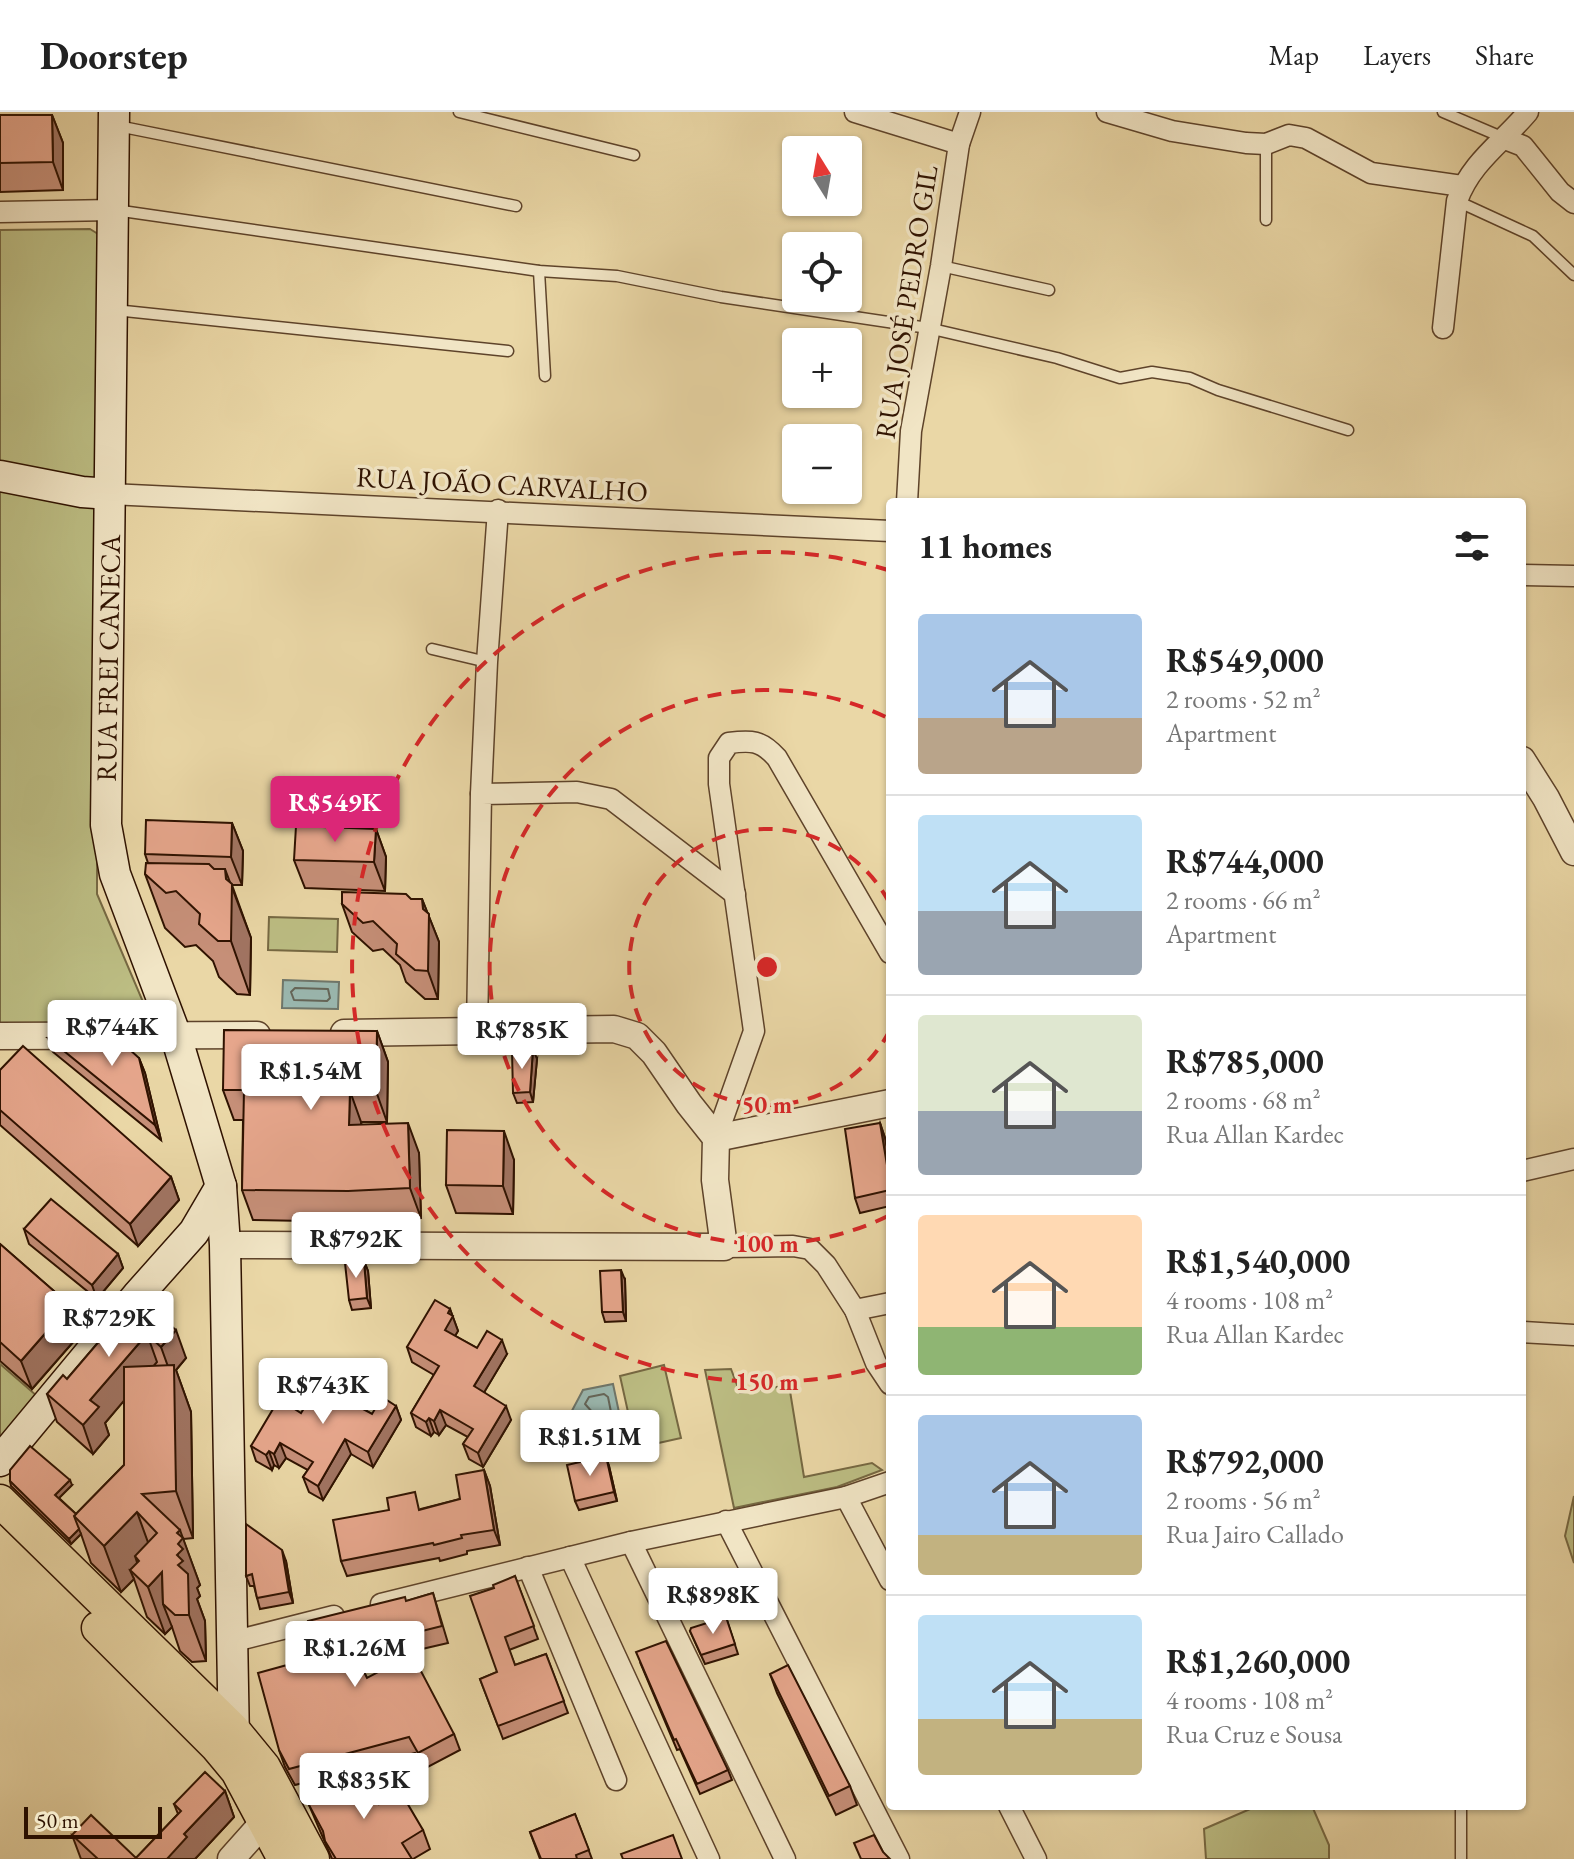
<!DOCTYPE html>
<meta charset="utf-8">
<style>
:root{--surface:#fff;--page:#f6f6f6;--text:#222;--muted:#767676;--line:#e0e0e0;--accent:#db2777}
body{margin:0;font-family:"EB Garamond",serif;background:var(--page);color:var(--text);height:100vh;display:flex;flex-direction:column;font-size:30px;white-space:nowrap}
*{box-sizing:border-box;margin:0}
p{font-size:26px;color:var(--muted)}
.icon{flex:none;width:44px;height:44px;fill:none;stroke:currentColor;stroke-width:2;stroke-linecap:round;stroke-linejoin:round}
.map{position:relative;flex:1;overflow:hidden}
.drawer{position:absolute;left:886px;top:386px;width:640px;height:1312px;display:flex;flex-direction:column;background:var(--surface);border-radius:8px;box-shadow:0 2px 6px #0004}
.drawer>*{flex:none}
.needle{width:52px;rotate:349deg}
.tools{position:absolute;left:782px;top:24px;display:grid;gap:16px}
.tools a{display:grid;place-items:center;width:80px;height:80px;border-radius:8px;background:var(--surface);box-shadow:0 2px 6px #0004;font-size:40px}
.scale{position:absolute;left:24px;bottom:20px;width:138px;box-sizing:border-box;padding-left:8px;border:4px solid #2f1200;border-top:0;font-size:22px;line-height:28px;white-space:nowrap;color:#2f1200;-webkit-text-stroke:6px #f1e5c5;paint-order:stroke}
.price{position:absolute;translate:-50% -68px;padding:0 18px;border-radius:8px;background:#fff;color:#222;font-size:26px;line-height:52px;filter:drop-shadow(0 2px 4px #0008)}
.price::after{content:'';position:absolute;left:50%;top:48px;width:24px;height:18px;margin-left:-12px;background:inherit;clip-path:polygon(0 0,100% 0,50% 100%)}
.price.active{background:var(--accent);color:#fff}
ul{padding:0;list-style:none}
li{display:flex;align-items:center;gap:24px;height:200px;padding:0 32px}
li+li{border-top:2px solid var(--line)}
li span{display:grid;place-items:center;flex:none;width:224px;height:160px;border-radius:8px;color:#555}
li>.icon{margin-inline-start:auto}
span .icon{width:96px;height:96px;fill:#fffc;stroke-width:1}
li b{font-size:34px}
h2{display:flex;justify-content:space-between;align-items:center;height:96px;padding:0 32px;font-size:34px}
header{display:flex;align-items:center;gap:48px;box-sizing:border-box;height:112px;padding:0 40px;background:var(--surface);border-bottom:2px solid var(--line)}
header strong{font-size:38px}
nav{display:flex;gap:44px;margin-inline-start:auto;font-size:28px}
.map>svg:first-child{display:block}
.green{fill:#bcbd83;stroke:#766842;stroke-width:2}
.water{fill:#9ab8b0;stroke:#6f766a;stroke-width:2}
.lines{fill:none;stroke-linecap:round;stroke-linejoin:round}
.shore{stroke:#646558;stroke-width:2}
.service-casing{stroke:#5e432a;stroke-width:13}
.minor-casing{stroke:#5e432a;stroke-width:23}
.tertiary-casing{stroke:#5e432a;stroke-width:29}
.secondary-casing{stroke:#2f1200;stroke-width:33}
.primary-casing{stroke:#2f1200;stroke-width:35}
.service{stroke:#f1e5c5;stroke-width:10}
.minor{stroke:#f1e5c5;stroke-width:20}
.tertiary{stroke:#f1e5c5;stroke-width:26}
.secondary{stroke:#f1e5c5;stroke-width:30}
.primary{stroke:#ead7a6;stroke-width:32}
.wall{fill:#c68f78;stroke:#2f1200;stroke-width:2}
.shaded-wall{fill:#a17462;stroke:#2f1200;stroke-width:2}
.building{fill:#e6a68c;stroke:#2f1200;stroke-width:2}
.ring{fill:none;stroke:#d62828;stroke-width:4;stroke-dasharray:14 10}
.labels{text-anchor:middle;dominant-baseline:central;stroke-width:7;stroke-linejoin:round;paint-order:stroke}
.street-label{font-size:28px;fill:#2f1200;stroke:#f1e5c5}
.centre{fill:#d62828;stroke:#f1e5c5;stroke-width:4}
.ring-label{font-size:24px;text-anchor:middle;font-weight:bold;fill:#d62828;stroke:#f1e5c5;stroke-width:7;stroke-linejoin:round;paint-order:stroke}
</style>
<header>
<strong>Doorstep</strong>
<nav><a>Map</a><a>Layers</a><a>Share</a></nav>
</header>
<div class="map">
<svg width="1574" height="1747" viewBox="0 0 1574 1747">
<rect width="100%" height="100%" fill="#ead7a6"/>
<filter id="stains"><feTurbulence type="fractalNoise" baseFrequency=".0025" numOctaves="4"/><feColorMatrix values="0 0 0 0 .2 0 0 0 0 .09 0 0 0 0 .02 0 0 0 .5 -.17"/></filter>
<radialGradient id="worn" r=".72"><stop offset=".6" stop-color="#630" stop-opacity="0"/><stop offset="1" stop-color="#630" stop-opacity=".3"/></radialGradient>
<g class="green">
<path d="M90,117L98,122L97,782L152,911L0,913V118Z"/>
<path d="M269,805L338,807L337,840L268,838Z"/>
<path d="M0,1252L37,1284L0,1326Z"/>
<path d="M664,1253L681,1326L636,1336L620,1264Z"/>
<path d="M731,1257L740,1281L789,1273L804,1365L872,1351L882,1358L837,1375L734,1396L705,1258Z"/>
<path d="M1574,1384V1451L1565,1424Z"/>
<path d="M1257,1694H1312L1329,1733V1747H1206L1204,1717Z"/>
</g>
<g class="water">
<path d="M283,868L339,870L338,897L282,896Z"/>
<path d="M613,1272L624,1324L593,1330L587,1304L567,1308L583,1278Z"/>
</g>
<g class="lines">
<g class="shore">
<path d="M295,876L328,877L330,886L327,889L294,888L291,880Z"/>
<path d="M604,1282L608,1285L614,1315L611,1318L602,1320L598,1318L594,1302L585,1292L589,1285Z"/>
</g>
<g class="service-casing">
<g id="service">
<path d="M459,0L634,43"/>
<path d="M1443,0L1504,26"/>
<path d="M118,14L516,94"/>
<path d="M1266,32V108"/>
<path d="M1457,89L1533,124L1574,163"/>
<path d="M115,98L539,159L617,164L721,185L928,216L1057,246L1120,266L1152,260L1190,266L1218,278L1348,318"/>
<path d="M941,154L1049,178"/>
<path d="M539,159L545,264"/>
<path d="M115,198L508,239"/>
<path d="M432,537L487,550"/>
<path d="M1461,1747V1694"/>
</g>
</g>
<g class="minor-casing">
<g id="minor">
<path d="M855,0L959,32"/>
<path d="M1107,0L1172,19L1246,31L1266,32L1289,23L1306,26L1371,61L1462,74"/>
<path d="M1505,27L1523,34L1560,80L1574,91"/>
<path d="M0,100L113,98"/>
<path d="M1443,216L1457,89C1471,50 1503,30 1528,0"/>
<path d="M110,382L890,419"/>
<path d="M907,390L911,319L941,154L959,32L970,0"/>
<path d="M1522,463L1574,464"/>
<path d="M481,682L487,550L498,398"/>
<path d="M477,919L481,682L577,680L611,687L735,782"/>
<path d="M716,1026L754,919L719,672V646L729,631C751,628 761,628 777,646L890,841"/>
<path d="M1522,1059L1574,1047"/>
<path d="M724,1135L793,1134L810,1137L826,1153L855,1198L876,1251L890,1272"/>
<path d="M855,1198L890,1191"/>
<path d="M1522,1220L1574,1223"/>
<path d="M846,1385L890,1468"/>
<path d="M726,1409L899,1747"/>
<path d="M631,1430L785,1747"/>
<path d="M570,1445L709,1747"/>
<path d="M528,1455L616,1668"/>
<path d="M381,1492L631,1430L846,1385L890,1370"/>
<path d="M231,1530L334,1504"/>
<path d="M1009,1694L1036,1747"/>
</g>
</g>
<g class="tertiary-casing">
<g id="tertiary">
<path d="M1522,648L1546,686L1574,740"/>
<path d="M0,924L257,923"/>
<path d="M716,1026L890,991"/>
<path d="M225,1133L724,1135L715,1068L716,1026L689,992L654,941L637,924L614,917L344,921"/>
<path d="M231,1747L264,1710"/>
</g>
</g>
<g class="secondary-casing">
<g id="secondary">
<path d="M114,0L106,713L115,762L176,924L221,1074L225,1133L234,1631"/>
<path d="M0,364L82,380L110,382"/>
<path d="M0,1349L137,1184L194,1120L221,1074"/>
</g>
</g>
<g class="primary-casing">
<g id="primary">
<path d="M0,1389L232,1616L264,1655L313,1747"/>
<path d="M98,1516L217,1635L237,1659L284,1747"/>
</g>
</g>
<use href="#service" class="service"/>
<use href="#minor" class="minor"/>
<use href="#tertiary" class="tertiary"/>
<use href="#secondary" class="secondary"/>
<use href="#primary" class="primary"/>
</g>
<g class="wall">
<path d="M0,3H52L63,31V78L0,80Z"/>
<path d="M232,711L243,739L242,773H232L251,826L250,883L237,882L219,865L213,849L196,833L185,835L165,816L145,762L148,751L145,742Z"/>
<path d="M376,717L386,745L385,779L305,776L294,748Z"/>
<path d="M422,787L439,830L438,887H425L406,870L400,853L383,837L373,839L352,820L342,792Z"/>
<path d="M377,919L388,950L387,1010H361V1012L419,1041L421,1106L359,1110L253,1108L242,1078L243,1008H234L223,978Z"/>
<path d="M48,926L139,946L145,961L161,1028L53,940Z"/>
<path d="M537,947L533,990L517,991L513,981Z"/>
<path d="M0,958L171,1065L179,1088L138,1134L0,1013Z"/>
<path d="M880,1011L885,1026L890,1055V1094L860,1101L855,1086Z"/>
<path d="M514,1048L513,1102L456,1101L446,1073Z"/>
<path d="M24,1117L118,1142L123,1156L97,1187L29,1132Z"/>
<path d="M0,1132L70,1193L81,1221L32,1277L0,1249Z"/>
<path d="M364,1149L368,1159L371,1196L352,1198L349,1188Z"/>
<path d="M625,1168L626,1209L605,1210L602,1200Z"/>
<path d="M137,1185L186,1246L176,1258L191,1300L193,1426L183,1427L200,1473L197,1476L200,1484L197,1487L205,1509L206,1549L192,1550L180,1539L172,1515L165,1522L147,1505L134,1467L121,1480L91,1451L81,1422L71,1432L11,1374L10,1369L72,1373L59,1386L76,1402L124,1353V1288L105,1311L109,1323L93,1342L57,1310L47,1282L67,1267Z"/>
<path d="M450,1197L458,1219L455,1224L477,1236L507,1242L484,1280L511,1308L483,1355L469,1347L463,1332L468,1325L446,1313L439,1323L434,1320L431,1324L416,1315L411,1301L434,1263L412,1250L407,1235Z"/>
<path d="M345,1263L352,1284L350,1289L372,1302L396,1294L401,1308L373,1355L351,1342L323,1388L309,1380L303,1365L308,1358L286,1346L279,1356L274,1353L272,1358L256,1349L251,1334L301,1301Z"/>
<path d="M609,1354L617,1389L579,1398L575,1389Z"/>
<path d="M484,1358L490,1374L500,1433L467,1439V1442L440,1449L439,1446L347,1464L341,1449L421,1397L460,1387Z"/>
<path d="M286,1449L293,1491L260,1497L254,1474H250L246,1464Z"/>
<path d="M515,1464L538,1527L509,1538L515,1553L546,1542L568,1601L503,1627L480,1567L497,1560L494,1476Z"/>
<path d="M433,1481L448,1531L396,1543L393,1534L355,1543L367,1566L454,1622L460,1638L424,1657L415,1641L357,1657L379,1692L423,1718L430,1737L413,1747H332L309,1693L333,1679L330,1670L348,1659L295,1673L285,1655L279,1638L316,1545L407,1489Z"/>
<path d="M726,1505L738,1542L705,1552L690,1519Z"/>
<path d="M640,1550L728,1658L732,1668L700,1682L680,1637L677,1638Z"/>
<path d="M770,1562L850,1674L857,1693L836,1703L777,1581Z"/>
<path d="M225,1679L234,1705L195,1747H81L72,1723L136,1746L178,1702L174,1692Z"/>
<path d="M575,1702L592,1747H540L530,1720Z"/>
</g>
<g class="shaded-wall">
<path d="M52,3L63,31V78L53,50Z"/>
<path d="M232,711L243,739L242,773L231,745Z"/>
<path d="M376,717L386,745L385,779L374,750Z"/>
<path d="M225,757L251,826L250,883L231,829Z"/>
<path d="M422,787L439,830L438,887L428,859Z"/>
<path d="M377,919L388,950L387,1010L376,979Z"/>
<path d="M533,937L537,947L533,990L530,980Z"/>
<path d="M139,946L145,961L161,1028L155,1013Z"/>
<path d="M350,979L361,1010V1043L349,1013Z"/>
<path d="M408,1011L419,1041L421,1106L410,1076Z"/>
<path d="M880,1011L885,1026L890,1055V1071Z"/>
<path d="M504,1019L514,1048L513,1102L503,1074Z"/>
<path d="M171,1065L179,1088L138,1134L130,1112Z"/>
<path d="M118,1142L123,1156L97,1187L92,1173Z"/>
<path d="M364,1149L368,1159L371,1196L367,1186Z"/>
<path d="M621,1158L625,1168L626,1209L623,1200Z"/>
<path d="M70,1193L81,1221L32,1277L21,1249Z"/>
<path d="M450,1197L458,1219L450,1232L445,1218L448,1201Z"/>
<path d="M176,1218L186,1246L176,1258L191,1300L193,1426L176,1379L171,1263L161,1235Z"/>
<path d="M147,1222L157,1250L105,1311L109,1323L93,1342L83,1313L90,1288Z"/>
<path d="M502,1228L507,1242L479,1289L474,1274Z"/>
<path d="M345,1263L352,1284L345,1298L339,1284L342,1267Z"/>
<path d="M396,1294L401,1308L373,1355L368,1340Z"/>
<path d="M506,1294L511,1308L483,1355L478,1341Z"/>
<path d="M440,1298L446,1313L439,1323L434,1309Z"/>
<path d="M429,1306L434,1320L431,1324L426,1310Z"/>
<path d="M345,1327L351,1342L323,1388L318,1374Z"/>
<path d="M280,1331L286,1346L279,1356L274,1342Z"/>
<path d="M269,1339L274,1353L272,1358L266,1343Z"/>
<path d="M606,1344L609,1354L617,1389L614,1380Z"/>
<path d="M484,1358L490,1374L500,1433L494,1418Z"/>
<path d="M70,1368L72,1373L57,1388L55,1383Z"/>
<path d="M137,1400L154,1447L139,1449L135,1444L140,1460L130,1458L134,1467L121,1480L104,1434Z"/>
<path d="M79,1417L81,1422L71,1432L69,1427Z"/>
<path d="M180,1418L200,1473L197,1476L200,1484L197,1487L205,1509L206,1549L189,1503L178,1453L177,1421Z"/>
<path d="M282,1438L286,1449L293,1491L289,1480Z"/>
<path d="M162,1460L163,1492L172,1515L165,1522L148,1475Z"/>
<path d="M225,1679L234,1705L195,1747H167L184,1722Z"/>
</g>
<g class="building">
<path d="M0,3H52L53,50L0,51Z"/>
<path d="M146,708L232,711L231,745L145,742Z"/>
<path d="M296,714L376,717L374,750L294,748Z"/>
<path d="M146,751L209,752L214,757H225L226,767L232,772L231,829H218L199,812L200,802L176,779L166,781L145,762Z"/>
<path d="M342,780L406,782L411,787H422L423,797L429,802L428,859L415,858L396,842L397,832L373,809L363,811L342,792Z"/>
<path d="M224,918L377,919L376,979H350L349,1013L408,1011L410,1076L348,1079L242,1078L244,978H223Z"/>
<path d="M48,926L118,927L139,946L155,1013Z"/>
<path d="M23,934L171,1065L130,1112L0,998V958Z"/>
<path d="M533,937L530,980L513,981L512,939Z"/>
<path d="M880,1011L890,1071V1078L855,1086L845,1017Z"/>
<path d="M447,1018L504,1019L503,1074L446,1073Z"/>
<path d="M51,1087L118,1142L92,1173L24,1117Z"/>
<path d="M0,1132L70,1193L21,1249L0,1230Z"/>
<path d="M364,1149L367,1186L349,1188L345,1151Z"/>
<path d="M621,1158L623,1200H602L600,1159Z"/>
<path d="M137,1185L176,1218L161,1235L147,1222L90,1288L99,1295L83,1313L47,1282L63,1263L67,1267Z"/>
<path d="M435,1188L450,1197L448,1201L453,1204L445,1218L477,1236L487,1219L502,1228L474,1274L506,1294L478,1341L463,1332L473,1317L440,1298L434,1309L429,1306L426,1310L411,1301L439,1254L407,1235Z"/>
<path d="M174,1253L176,1379L142,1382L180,1418L177,1421L183,1426L178,1432L183,1437L177,1443L183,1449L178,1453L188,1462L189,1503H175L163,1492L162,1460L148,1475L130,1458L139,1449L135,1444L157,1421L137,1400L104,1434L74,1404L124,1353V1255Z"/>
<path d="M330,1254L345,1263L342,1267L347,1270L339,1284L372,1302L382,1285L396,1294L368,1340L345,1327L318,1374L303,1365L313,1350L280,1331L274,1342L269,1339L266,1343L251,1334L279,1287L301,1301Z"/>
<path d="M30,1334L70,1368L55,1383L76,1402L74,1404L79,1417L69,1427L10,1369V1358Z"/>
<path d="M606,1344L614,1380L575,1389L567,1353Z"/>
<path d="M484,1358L494,1418L461,1423L462,1426L434,1433L433,1431L341,1449L333,1408L389,1398L387,1386L415,1380L419,1398L460,1387L456,1363Z"/>
<path d="M246,1412L282,1438L289,1480L257,1486L252,1462L246,1464Z"/>
<path d="M515,1464L534,1514L505,1525L515,1553L546,1542L564,1589L498,1614L480,1567L497,1560L470,1484L494,1476L493,1473Z"/>
<path d="M433,1481L442,1514L390,1527L388,1518L347,1527L367,1566L412,1542L454,1622L418,1641L409,1625L289,1657L279,1638L258,1561L316,1545L308,1509L405,1485L406,1489Z"/>
<path d="M726,1505L735,1532L701,1543L690,1519L691,1516Z"/>
<path d="M666,1529L728,1658L697,1672L676,1627L674,1628L636,1540Z"/>
<path d="M788,1553L850,1674L829,1684L770,1562Z"/>
<path d="M356,1654L379,1692L400,1679L423,1718L402,1731L412,1747H336L325,1729L323,1719L309,1693L335,1678L330,1670Z"/>
<path d="M205,1660L225,1679L184,1722L187,1725L167,1747H98L72,1723L91,1703L136,1746L181,1699L174,1692Z"/>
<path d="M575,1702L589,1738L576,1743L577,1747H541L530,1720Z"/>
<path d="M673,1723L682,1747H623L621,1742Z"/>
<path d="M874,1723L883,1740L890,1747H861L854,1731Z"/>
</g>
<g class="ring">
<path d="M890 918A138 138 0 1 1 890 792"/>
<path d="M888 1104A277 277 0 1 1 888 606"/>
<path d="M888 1252A415 415 0 1 1 888 458"/>
</g>
<g class="labels">
<g class="street-label">
<text transform="translate(906 190) rotate(-81)">RUA JOSÉ PEDRO GIL</text>
<text transform="translate(502 372) rotate(3)">RUA JOÃO CARVALHO</text>
<text transform="translate(108 546) rotate(-89)">RUA FREI CANECA</text>
</g>
</g>
<circle cx="767" cy="855" r="12" class="centre"/>
<g class="ring-label">
<text x="767" y="1001">50 m</text>
<text x="767" y="1140">100 m</text>
<text x="767" y="1278">150 m</text>
</g>
<rect width="100%" height="100%" filter="url(#stains)"/>
<rect width="100%" height="100%" fill="url(#worn)"/>
</svg>
<div class="tools">
<a><svg class="needle" viewBox="-14 -14 28 28"><path d="M0-13l5 13h-10z" fill="#e53935"/><path d="M0 13l5-13h-10z" fill="#767676"/></svg></a>
<a><svg class="icon" aria-label="locate" viewBox="0 0 24 24"><circle cx="12" cy="12" r="6"/><path d="M12 2v4M12 18v4M2 12h4M18 12h4"/></svg></a>
<a>+</a>
<a>−</a>
</div>
<div class="scale">50 m</div>
<b class="price active" style="left:335px;top:732px">R$549K</b>
<b class="price" style="left:112px;top:956px">R$744K</b>
<b class="price" style="left:522px;top:959px">R$785K</b>
<b class="price" style="left:311px;top:1000px">R$1.54M</b>
<b class="price" style="left:356px;top:1168px">R$792K</b>
<b class="price" style="left:109px;top:1247px">R$729K</b>
<b class="price" style="left:323px;top:1314px">R$743K</b>
<b class="price" style="left:590px;top:1366px">R$1.51M</b>
<b class="price" style="left:713px;top:1524px">R$898K</b>
<b class="price" style="left:355px;top:1577px">R$1.26M</b>
<b class="price" style="left:364px;top:1709px">R$835K</b>
<section class="drawer">
<h2>11 homes<svg class="icon" aria-label="filters" viewBox="0 0 24 24"><path d="M4 7h16M4 17h16"/><circle cx="9" cy="7" r="2"/><circle cx="15" cy="17" r="2"/></svg></h2>
<ul>
<li><span style="background:linear-gradient(#a9c7e8 65%,#b9a48a 0)"><svg class="icon" aria-label="home" viewBox="0 0 24 24"><path d="M3 11l9-7 9 7M6 9v11h12V9"/></svg></span><div><b>R$549,000</b><p>2 rooms · 52 m²</p><p>Apartment</p></div></li>
<li><span style="background:linear-gradient(#bfe0f5 60%,#9aa5b1 0)"><svg class="icon" aria-label="home" viewBox="0 0 24 24"><path d="M3 11l9-7 9 7M6 9v11h12V9"/></svg></span><div><b>R$744,000</b><p>2 rooms · 66 m²</p><p>Apartment</p></div></li>
<li><span style="background:linear-gradient(#dfe7d0 60%,#9aa5b1 0)"><svg class="icon" aria-label="home" viewBox="0 0 24 24"><path d="M3 11l9-7 9 7M6 9v11h12V9"/></svg></span><div><b>R$785,000</b><p>2 rooms · 68 m²</p><p>Rua Allan Kardec</p></div></li>
<li><span style="background:linear-gradient(#ffd9b3 70%,#8fb573 0)"><svg class="icon" aria-label="home" viewBox="0 0 24 24"><path d="M3 11l9-7 9 7M6 9v11h12V9"/></svg></span><div><b>R$1,540,000</b><p>4 rooms · 108 m²</p><p>Rua Allan Kardec</p></div></li>
<li><span style="background:linear-gradient(#a9c7e8 75%,#c2b280 0)"><svg class="icon" aria-label="home" viewBox="0 0 24 24"><path d="M3 11l9-7 9 7M6 9v11h12V9"/></svg></span><div><b>R$792,000</b><p>2 rooms · 56 m²</p><p>Rua Jairo Callado</p></div></li>
<li><span style="background:linear-gradient(#bfe0f5 65%,#c2b280 0)"><svg class="icon" aria-label="home" viewBox="0 0 24 24"><path d="M3 11l9-7 9 7M6 9v11h12V9"/></svg></span><div><b>R$1,260,000</b><p>4 rooms · 108 m²</p><p>Rua Cruz e Sousa</p></div></li>
</ul>
</section>
</div>
